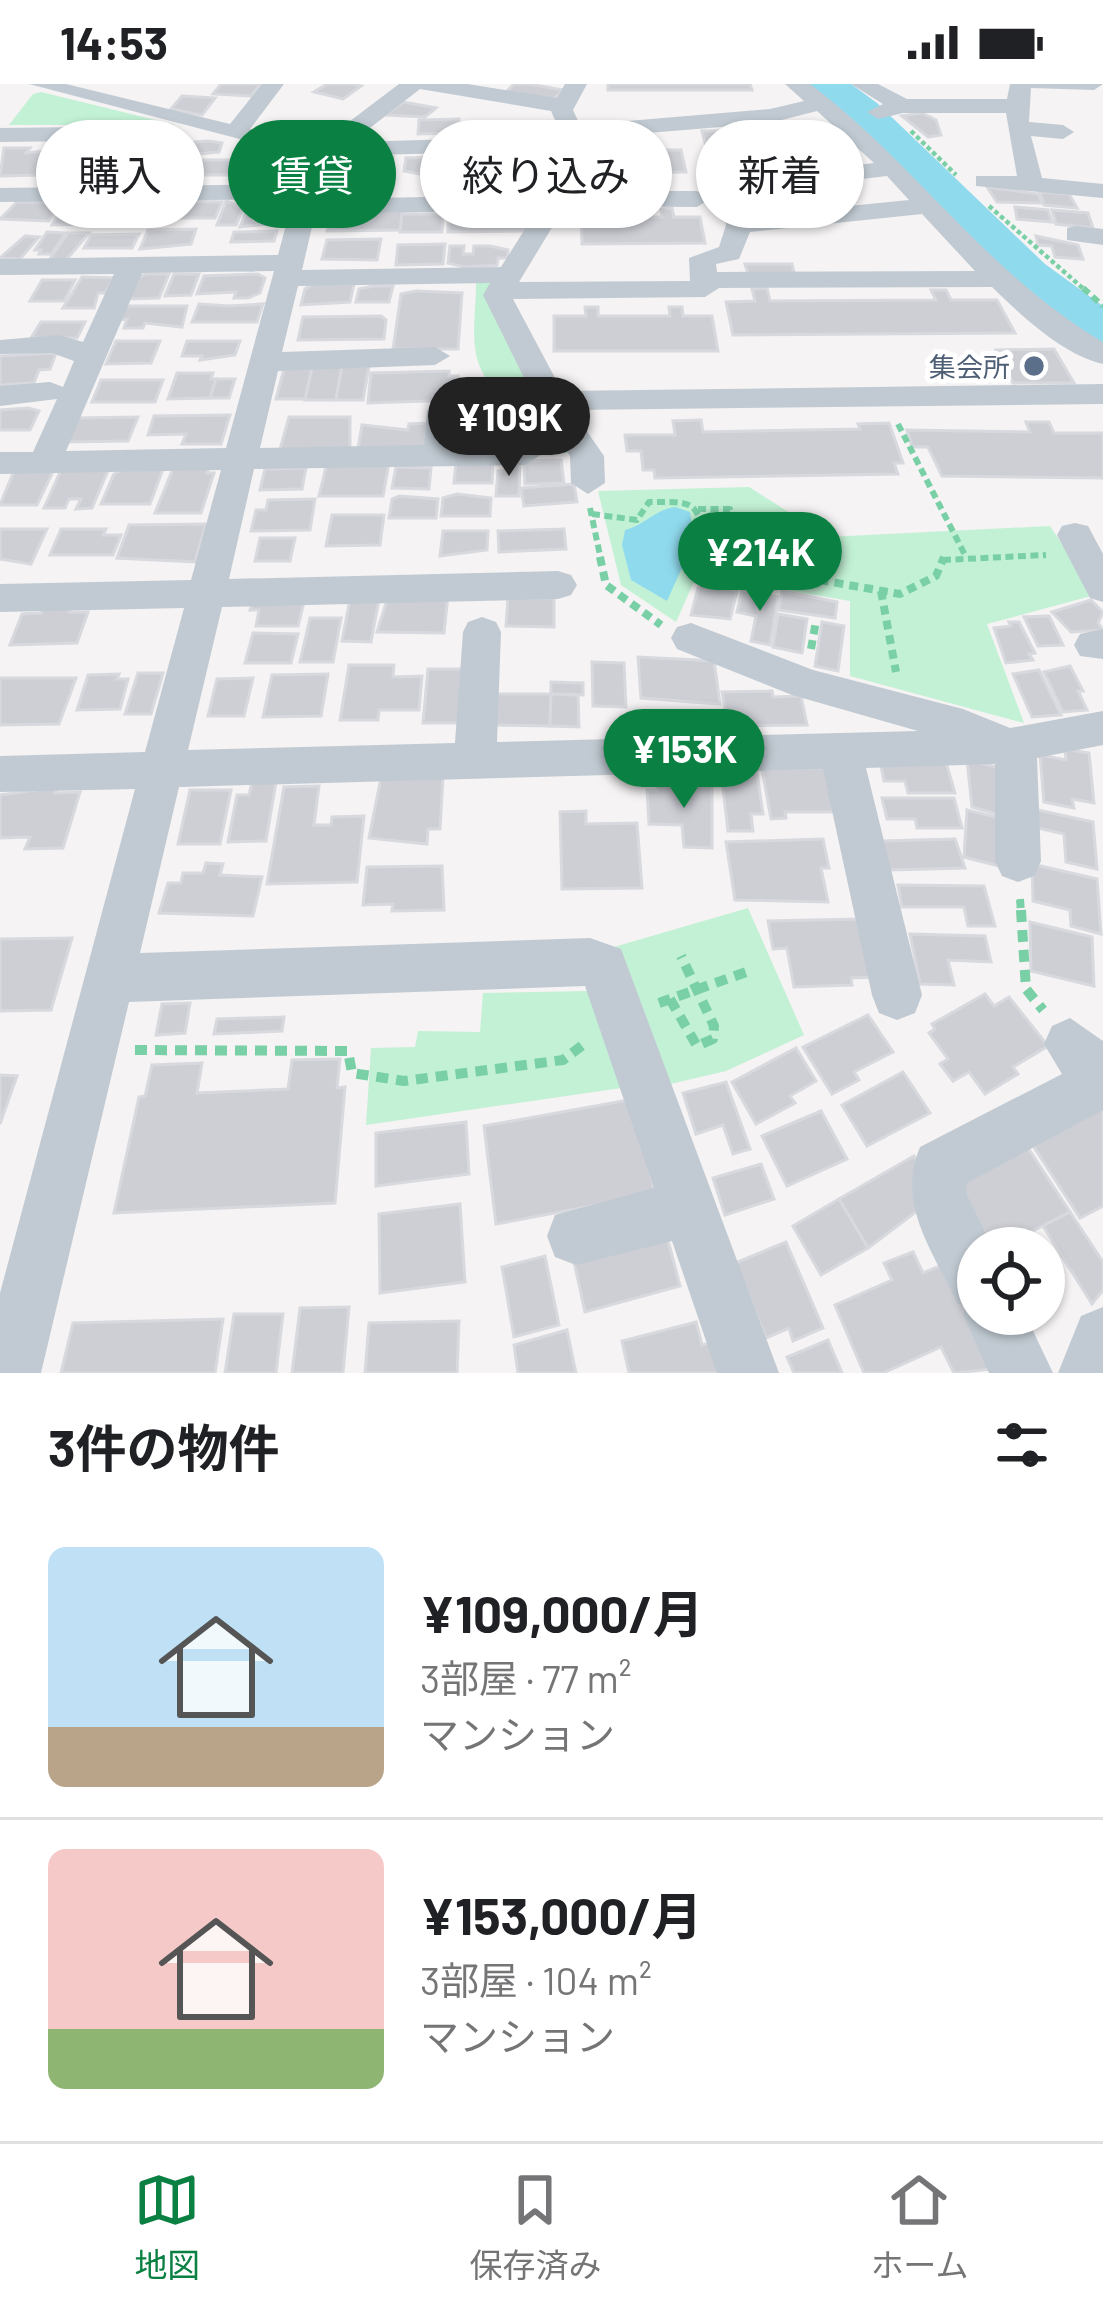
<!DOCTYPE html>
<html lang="ja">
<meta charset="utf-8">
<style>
:root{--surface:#fff;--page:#f2f2f2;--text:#202124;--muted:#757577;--line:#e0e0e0;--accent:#0b8043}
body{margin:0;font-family:Barlow,"Noto Sans JP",sans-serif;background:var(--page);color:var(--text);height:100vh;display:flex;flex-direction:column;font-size:45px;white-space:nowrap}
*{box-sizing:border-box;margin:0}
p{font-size:39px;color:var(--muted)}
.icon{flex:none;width:66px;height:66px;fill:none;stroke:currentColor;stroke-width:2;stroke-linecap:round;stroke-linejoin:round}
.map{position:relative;height:1289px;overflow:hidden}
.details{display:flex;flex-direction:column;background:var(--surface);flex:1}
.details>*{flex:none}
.banner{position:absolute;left:36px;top:36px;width:1032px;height:108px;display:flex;gap:24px}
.buttons{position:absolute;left:957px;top:1143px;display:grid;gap:24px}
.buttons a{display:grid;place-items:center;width:108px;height:108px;border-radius:50%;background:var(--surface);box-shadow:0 3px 9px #0004;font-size:60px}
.price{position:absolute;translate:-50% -102px;padding:0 27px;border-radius:42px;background:var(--accent);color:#fff;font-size:39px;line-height:78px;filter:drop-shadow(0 3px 6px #0008)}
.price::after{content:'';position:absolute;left:50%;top:72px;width:36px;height:27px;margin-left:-18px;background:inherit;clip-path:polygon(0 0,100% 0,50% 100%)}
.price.on{background:#222;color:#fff}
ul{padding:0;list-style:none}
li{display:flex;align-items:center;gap:36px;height:300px;padding:0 48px}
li+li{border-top:3px solid var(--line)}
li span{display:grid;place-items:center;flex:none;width:336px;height:240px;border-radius:18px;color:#555}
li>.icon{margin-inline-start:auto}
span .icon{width:144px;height:144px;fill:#fffc;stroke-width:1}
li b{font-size:51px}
h2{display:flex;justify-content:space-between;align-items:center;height:144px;padding:0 48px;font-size:51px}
.chip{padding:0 42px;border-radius:54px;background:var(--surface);box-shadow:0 3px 9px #0004;font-size:42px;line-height:108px}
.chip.on{background:var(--accent);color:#fff}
.status{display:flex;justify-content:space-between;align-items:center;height:84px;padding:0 60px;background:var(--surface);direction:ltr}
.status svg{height:33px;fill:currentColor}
.menu{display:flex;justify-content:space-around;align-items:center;height:168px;border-top:3px solid var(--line);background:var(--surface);font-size:33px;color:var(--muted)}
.menu a{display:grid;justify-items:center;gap:6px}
.menu .on{color:var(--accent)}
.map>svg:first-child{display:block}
.green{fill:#c3f1d5}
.water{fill:#90daee}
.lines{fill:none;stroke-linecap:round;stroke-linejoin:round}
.river{fill:#90daee;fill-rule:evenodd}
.building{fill:#cdcfd5;stroke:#d7d9de;stroke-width:3}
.path-far3{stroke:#7ad0a6;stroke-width:4.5;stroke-dasharray:4.5 3;stroke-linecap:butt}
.path-far2{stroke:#7ad0a6;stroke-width:6;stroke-dasharray:8 4.5;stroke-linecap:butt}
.path-far1{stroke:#7ad0a6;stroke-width:8;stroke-dasharray:9 6;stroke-linecap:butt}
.path{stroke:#7ad0a6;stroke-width:10;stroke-dasharray:12 8;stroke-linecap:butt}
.minor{fill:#c1cad2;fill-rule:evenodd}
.service-dot{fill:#5c6f8a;stroke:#fff;stroke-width:4.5}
.labels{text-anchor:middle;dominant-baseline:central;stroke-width:10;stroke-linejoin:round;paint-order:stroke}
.far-service-label{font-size:27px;fill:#4e5e75;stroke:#fff;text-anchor:end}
</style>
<div class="status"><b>14:53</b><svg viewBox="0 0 49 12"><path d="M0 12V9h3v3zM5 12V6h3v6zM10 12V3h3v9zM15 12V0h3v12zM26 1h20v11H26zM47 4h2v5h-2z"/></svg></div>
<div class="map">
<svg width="1103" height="1289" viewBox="0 0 1103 1289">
<rect width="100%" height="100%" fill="#f5f3f3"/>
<g class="green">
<path d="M41,8L176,41H9L33,10Z"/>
<path d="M476,195H498L575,369L527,368C528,334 492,312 480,283C469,257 477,223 476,195Z"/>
<path d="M749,403L828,453L1050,442L1095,511L987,540L1024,639L850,592V517L697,491L676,538L621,501L598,407Z"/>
<path d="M748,824L804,951L726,987L666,1001L614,863Z"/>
<path d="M588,907L628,1003L366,1041L371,964L415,963L418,947L480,948L483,909Z"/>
</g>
<path class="water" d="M675,423L690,428L697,472L681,486L667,517L631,496L622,461L625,446C645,441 654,426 675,423Z"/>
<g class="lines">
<path class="river" d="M807,0H851L877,19L1045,180L1103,222V260C1018,239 944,126 883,67C860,44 825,26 807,0Z"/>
</g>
<g class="building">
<path d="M221,0H260L251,12L213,10Z"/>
<path d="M327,0H351L361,2L343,15L314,8Z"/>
<path d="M514,0H529L563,6L552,17L505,9Z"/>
<path d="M608,0H750L752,6H608Z"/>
<path d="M182,12L215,14L202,31L171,25Z"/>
<path d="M403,18L436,24L425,33L386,31Z"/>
<path d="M922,29L936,36L941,51L928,53L902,32Z"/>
<path d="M459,35V49L418,50L419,36Z"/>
<path d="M522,38V53L487,54V39Z"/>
<path d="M823,46L831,65L707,66L702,47Z"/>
<path d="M194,58L209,57L222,59L219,68L177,72Z"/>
<path d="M94,62L82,90L0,92L4,64H30L26,69Z"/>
<path d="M603,66H681L686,88L606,89Z"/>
<path d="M263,67H279L294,70L291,78L270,76L276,79L274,85L244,83L249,71Z"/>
<path d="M340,73H393L390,90L335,91Z"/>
<path d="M445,73L437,93L404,87L406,74Z"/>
<path d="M177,76H229L243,77L238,91H170Z"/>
<path d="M163,83L156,98L101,99L109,84Z"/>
<path d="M243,89H276L286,92L282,101H240Z"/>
<path d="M987,103L1039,110L1041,119L997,118Z"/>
<path d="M1040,108L1069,110L1077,124L1044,121Z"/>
<path d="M174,117L222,118L215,134H165Z"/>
<path d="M226,117L243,124L236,141H217Z"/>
<path d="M17,118H62L49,137L0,135Z"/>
<path d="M158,119L147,135L112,136L122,120Z"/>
<path d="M62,122H107L98,140L52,141Z"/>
<path d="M1015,123L1048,126L1052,138L1017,135Z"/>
<path d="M606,124H618V133H662L661,125L672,124L674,133H700L705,159L582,160L581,133H607Z"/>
<path d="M1052,126L1088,129L1093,144L1056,140Z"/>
<path d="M403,127L400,146L327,147L331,129Z"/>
<path d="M246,128H280L276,139L240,143Z"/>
<path d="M527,128V147L448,148L449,129Z"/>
<path d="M402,130H443L442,148H400Z"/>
<path d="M196,145L191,160L140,165L148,146Z"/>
<path d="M277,147L274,157L231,158L234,148Z"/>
<path d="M47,148L66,149L51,170H39L41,166H35Z"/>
<path d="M68,149H89L66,176L50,175Z"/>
<path d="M139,150L132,164H84L91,151Z"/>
<path d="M25,152L39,153L20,175L0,174Z"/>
<path d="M1036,152L1078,161L1083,175L1055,173L1052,162L1038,161Z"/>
<path d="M381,155L377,176L322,175L327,156Z"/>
<path d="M445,160L443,180L396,181L398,161Z"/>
<path d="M450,162H464L463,170H473L474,162H490L508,166L507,174H498L497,181L465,183L448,179Z"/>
<path d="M745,180H792L795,192L749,193Z"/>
<path d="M146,190H169L159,214L128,215L138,193Z"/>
<path d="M174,190H199L191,211L165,212Z"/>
<path d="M258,190L265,194L260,209L248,214H234L236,208L197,210L204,192Z"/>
<path d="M82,193L114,194L105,209H98L94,224H63Z"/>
<path d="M42,196H75L64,217H30Z"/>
<path d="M313,200H354L350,218L301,221L305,205Z"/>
<path d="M374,202H393L389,218H356L359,205Z"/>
<path d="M767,204L770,217L936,216L931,206H946L951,216H997L1015,249L733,251L726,218L755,217L752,205Z"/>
<path d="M416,207L462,209L458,265H393L401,210Z"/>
<path d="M199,220L229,222L263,220L257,238H192Z"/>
<path d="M123,222H187L182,243L145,239L143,244H124L127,235L117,236Z"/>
<path d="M585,223H598V232H670L669,223H682L683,232H712L718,267H554V232H586Z"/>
<path d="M381,232L386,236L384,255L298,256L303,233Z"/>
<path d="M41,238H85L77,254H31Z"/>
<path d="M116,257H160L151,279L106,280Z"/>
<path d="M187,257H240L235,271L200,276L202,272H182Z"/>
<path d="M1054,265L1074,299H1013L996,266Z"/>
<path d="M56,269L50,285L39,286L34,299L0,301V272Z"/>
<path d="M342,282L336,316H305L312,283Z"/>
<path d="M342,282H369L363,316H336Z"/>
<path d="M312,283L305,315H276L284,285Z"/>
<path d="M449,287V292H458V316L368,319L371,289Z"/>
<path d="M177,289H213L211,295H216L210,314L168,315Z"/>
<path d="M216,295H235L229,314H210Z"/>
<path d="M101,296H163L155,318H92Z"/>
<path d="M28,324L39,327L30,346H0V326Z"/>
<path d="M230,331L221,360H182L186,350L148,351L154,332Z"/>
<path d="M138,333L128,357L66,358L77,334Z"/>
<path d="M289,333H350V369H279Z"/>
<path d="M701,336L703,348L860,345L858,340L889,339L903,379H894L898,390L655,394L654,386H643L641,367H627L625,351H675L673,337Z"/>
<path d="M1026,338H1049L1054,349H1103V394L942,392L928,363H912L907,346L1030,348Z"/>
<path d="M427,339L424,369L357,370L362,341L408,346L409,340Z"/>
<path d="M512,342L511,366L451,367L453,343Z"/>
<path d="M506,374L520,375L519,412H496L498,387H505Z"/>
<path d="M561,376L564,399L525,400L524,377Z"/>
<path d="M456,378H493L492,399H454Z"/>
<path d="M327,379H389L383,412H319Z"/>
<path d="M174,382H209L207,389H214L201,429H155Z"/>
<path d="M55,383L37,421H0L14,387Z"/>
<path d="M396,383L431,384L429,405L392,404Z"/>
<path d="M62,384H109L92,424L76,425L81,415H69L65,424H44Z"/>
<path d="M306,384L302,405L260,406L265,385Z"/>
<path d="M124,385H163L150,420H101L114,390Z"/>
<path d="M574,400L577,418L524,422L521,404Z"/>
<path d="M457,410L491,414L490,432H441L443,414Z"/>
<path d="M399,412L438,415L436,434H389L392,415Z"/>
<path d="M315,415L310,446L251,447L256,426H266L268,416Z"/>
<path d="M332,431H384L380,461L326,462Z"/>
<path d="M206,440L195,478L117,474L129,441Z"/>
<path d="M0,445H47L31,480L0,475Z"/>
<path d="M61,445H106L103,451H121L113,471H50Z"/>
<path d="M564,445L566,465L499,468L498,447Z"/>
<path d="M443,447H488L487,466L440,472Z"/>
<path d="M260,454H295L290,477H255Z"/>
<path d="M700,497L737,507L730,535L691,531Z"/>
<path d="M742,506L778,513L770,561L751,557L756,532L737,528Z"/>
<path d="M782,507L837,518L835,534L779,526Z"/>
<path d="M389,510L448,511L444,549L377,548Z"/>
<path d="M254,514H305L298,542H256L259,526H250Z"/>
<path d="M508,514H554V543L506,542Z"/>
<path d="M350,515H379L371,558L342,557Z"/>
<path d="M74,516L69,528H88L77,559L10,561L22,530L41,529L46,517Z"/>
<path d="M1091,516L1103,528L1098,539L1103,546L1071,548L1052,528Z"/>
<path d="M778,530L807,535L802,569L773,563Z"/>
<path d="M1049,532L1063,561L1038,562L1024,533Z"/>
<path d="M310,534H341L333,578H300Z"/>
<path d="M822,538L844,542L838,587L815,582Z"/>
<path d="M1009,538H1019L1035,569L1029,570L1033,576L1006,579L994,544L1011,542Z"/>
<path d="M253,549L298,550L291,579H245Z"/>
<path d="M638,573L714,577L720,620L641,614Z"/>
<path d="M592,578L624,579L626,623L593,622Z"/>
<path d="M349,581H394L393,593L422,592L419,626H379L378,636H340Z"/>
<path d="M1070,582L1083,607H1078L1087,626L1063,628L1044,588Z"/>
<path d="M428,585H471L469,639H423Z"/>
<path d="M1039,586L1061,631L1032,633L1013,590Z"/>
<path d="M138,589H163L151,630H125Z"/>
<path d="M119,590L117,595H128L120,625L77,626L88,591Z"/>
<path d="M328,590L321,632L263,633L272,591Z"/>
<path d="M0,594H76L59,640L0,641Z"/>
<path d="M253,594L244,632H208L217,595Z"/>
<path d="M551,598L583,599V611L551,610Z"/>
<path d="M772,607L773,613L801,612L807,641L728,642L722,608Z"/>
<path d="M490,610H551L550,642L488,641Z"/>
<path d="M551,610L578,611L579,643L550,642Z"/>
<path d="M1065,665L1089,669L1094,719L1072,715L1074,724L1044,718L1040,671L1066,676Z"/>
<path d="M945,675L955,709H908L905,697H884L881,682Z"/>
<path d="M967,676L1005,685L1004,732L972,723Z"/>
<path d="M741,681L756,682L763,730H751L753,747H728L723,704L743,697Z"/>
<path d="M833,684L843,728H785L786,734L771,735L762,685Z"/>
<path d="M443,693L440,745H428L427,760L369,754L381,694Z"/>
<path d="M252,698H276L266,757L228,758L237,711H249Z"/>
<path d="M657,699H712V764L684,763L682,741L649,740L647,706H657Z"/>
<path d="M319,702L314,741H331L332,733L364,732L357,798L267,800L284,703Z"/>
<path d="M57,703L55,709L80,708L63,764L25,765L30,753L0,754V711Z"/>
<path d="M190,706H231L220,760H178Z"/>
<path d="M882,714H954L962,744H917L915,735H887Z"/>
<path d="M1033,725L1093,738L1097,785L1066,778L1064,750L1034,743Z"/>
<path d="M967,726L1004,735L1003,783L964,773Z"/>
<path d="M586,727V740L637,739L642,804L562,805L560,728Z"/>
<path d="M823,755L829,784H821L828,818L735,816L726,758Z"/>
<path d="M955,755L965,784L889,786L882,757Z"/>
<path d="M206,779L223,780L220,791L262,793L253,832L159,829L168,799H181L183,789H203Z"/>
<path d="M1032,780L1097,795L1101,850L1071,842L1070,826L1033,817Z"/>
<path d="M442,782L444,826L392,827L393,820L363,821L367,783Z"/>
<path d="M898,801L984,802L995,842H968L964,823H902Z"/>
<path d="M862,835L876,893L851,894L852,901L794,903L787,864L773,865L768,837Z"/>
<path d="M1030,838L1092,853L1094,902L1031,887Z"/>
<path d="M910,850L985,852L991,878L948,876L954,901L920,900Z"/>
<path d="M72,854L51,926L0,927V855Z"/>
<path d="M985,910L994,922L1009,913L1048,962L1013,983L1018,990L985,1010L969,988L953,997L940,980L948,975L929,949L935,945L932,940Z"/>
<path d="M190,919L185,949L156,951L162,920Z"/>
<path d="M868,931L893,968L854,988L859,996L832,1010L803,963Z"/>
<path d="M284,933L282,947L214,950L217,935Z"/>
<path d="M796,964L816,997L790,1012L795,1019L756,1040L732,998Z"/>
<path d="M340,975L337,1004L345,1003L335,1119L114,1129L139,1013L145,1012L152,981L202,979L197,1009L288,1005L292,976Z"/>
<path d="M903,988L930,1029L867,1062L842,1021Z"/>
<path d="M0,991L17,992L0,1040Z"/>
<path d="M726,998L750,1065L733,1070L723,1041L696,1050L683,1009Z"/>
<path d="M634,1015L655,1110L496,1140L484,1042Z"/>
<path d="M1103,1021V1122L1080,1134L1030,1057Z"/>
<path d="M821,1027L847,1075L787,1102L762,1052Z"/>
<path d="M466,1038L469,1090L376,1102V1049Z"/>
<path d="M1026,1061L1070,1128L1025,1151L1033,1164H994L953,1096Z"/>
<path d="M914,1072L925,1088V1121L868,1164L839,1115Z"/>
<path d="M761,1080L774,1115L725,1131L713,1094Z"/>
<path d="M839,1115L868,1164L821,1191L793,1142Z"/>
<path d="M460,1120L465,1198L380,1209L379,1130Z"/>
<path d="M1070,1128L1103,1178V1206L1092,1220L1043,1142Z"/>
<path d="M666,1149L680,1202L585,1228L573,1173Z"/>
<path d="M786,1158L823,1244L793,1257L789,1244L766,1254L735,1179Z"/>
<path d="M913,1168L923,1189L948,1179L1001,1284L954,1289L941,1263L883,1289H864L835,1221L892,1196L884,1179Z"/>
<path d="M545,1172L559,1241L514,1253L502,1183Z"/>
<path d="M349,1223L343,1289H292L300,1224Z"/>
<path d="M234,1230H283L276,1289H225Z"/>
<path d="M223,1235L215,1289H61L73,1239Z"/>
<path d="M459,1237L457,1289H365L369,1239Z"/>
<path d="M696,1238L702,1261L713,1258L721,1289H629L622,1257Z"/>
<path d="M567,1246L576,1289H518L514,1261Z"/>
<path d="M828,1256L842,1289H794L787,1273Z"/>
</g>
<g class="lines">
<g class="path-far3">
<path d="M911,47L956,91"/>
<path d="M989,122L1086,207"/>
</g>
<g class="path-far2">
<path d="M1083,204L1103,222"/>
<path d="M898,340L965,471"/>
<path d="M590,424L601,476"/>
<path d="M698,425H730L735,445L776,452L803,476"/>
<path d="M592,430L637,436L649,418C694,418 695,415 708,459"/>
<path d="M943,476L1046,471"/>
</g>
<g class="path-far1">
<path d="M600,473L606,501L661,541"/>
<path d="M799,473L825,497L900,510L936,492L944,473"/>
<path d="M881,507L896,588"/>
<path d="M811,565L816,537"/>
<path d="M1020,815L1021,829"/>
</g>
<g class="path">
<path d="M1021,826L1026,905L1043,926"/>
<path d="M670,915L697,962L713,955L714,942L681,872"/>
<path d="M659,919L749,887"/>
<path d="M135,966L348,967L352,989L404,997L563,976L584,960"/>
</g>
<g class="minor">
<path d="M29,0H66L230,40L262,0H284L250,45L321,59L399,0H467L557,14L565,0H587L573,26L580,41L770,25L804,17L785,0H810C915,79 987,190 1103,258V280C1062,270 1022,232 992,203L719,204L705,213L513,215L562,307L1103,300V320L572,326L604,372L605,399L588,410L571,399L570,372L543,332L483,211L490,199L298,202L282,268L435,263L450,272L435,281L278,287L260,364L424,361L427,327L443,317L459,327L457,360L525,359L542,370L525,381L254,385L229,495L558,487L571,491L577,501L571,511L558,515L222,523L188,666L455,659L463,548L468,538L482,533L496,538L501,548L497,658L918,647L792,611L677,565L671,554L677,543L691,539L813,586L963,625L1010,644L1103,627V661L1037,674L1041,777L1034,792L1018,798L1002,792L995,777V680L866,684L922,911L915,929L897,936L879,929L872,911L823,685L179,703L140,869L590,854L621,865L779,1289H717L672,1157L576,1181L555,1173L547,1152L555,1131L654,1104L585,902L129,918L41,1289H0V1209L135,705L0,708V672L145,668L184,524L0,528V500L191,496L221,386L0,390V368H33L57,315L0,322V302L50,298L63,303L74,277L52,269L0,270V256L59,251L83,258L114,190L0,191V175L278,171L293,115L0,118V104L297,100L305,72ZM420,5L551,27L562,52L352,58ZM817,27L874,79L722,98L726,141L719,163L689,174L690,197L519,198L565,122L697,123L710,115L697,107H572L586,54L770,39ZM563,66L545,111L318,115L333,72ZM887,92L909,116L750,132L745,109ZM537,126L501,183L302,186L315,130ZM922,130L975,187L717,188L716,180L739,175L750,148ZM274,187L226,364L66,367L142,189Z"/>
<path d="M851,0H878L907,15H1007L1010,0H1103L1094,6L1031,4L1029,38L1063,41L1074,48L1063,55L1031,52L1042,94L1103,100V114L976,102V92H1017L1006,29H903L878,35L867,28L883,20Z"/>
<path d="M0,44L173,42L184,49L173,56L0,58Z"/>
<path d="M1076,142L1103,145V161L1067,156V144Z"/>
<path d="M1075,439L1088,442L1103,470V518L1090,514L1057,451L1062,442Z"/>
<path d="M1103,545V575L1080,572L1074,561L1080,550Z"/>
<path d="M1070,934L1103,957V1026L967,1099L966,1109L993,1164H978V1230H1025L1053,1289H989L963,1230L966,1223L957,1219C933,1166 896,1121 920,1063L1062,990L1044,960L1052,942Z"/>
<path d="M1103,1223V1289H1058L1081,1232Z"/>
</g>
</g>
<circle class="service-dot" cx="1034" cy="282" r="12"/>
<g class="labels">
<g class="far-service-label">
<text x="1010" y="282">集会所</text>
</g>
</g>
</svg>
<div class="buttons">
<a><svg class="icon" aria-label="locate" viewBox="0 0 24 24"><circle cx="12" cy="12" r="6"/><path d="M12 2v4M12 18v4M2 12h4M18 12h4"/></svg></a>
</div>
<b class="price on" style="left:509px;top:395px">¥109K</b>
<b class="price" style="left:760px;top:530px">¥214K</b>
<b class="price" style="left:684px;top:727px">¥153K</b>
<div class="banner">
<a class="chip">購入</a>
<a class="chip on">賃貸</a>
<a class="chip">絞り込み</a>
<a class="chip">新着</a>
</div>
</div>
<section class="details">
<h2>3件の物件<svg class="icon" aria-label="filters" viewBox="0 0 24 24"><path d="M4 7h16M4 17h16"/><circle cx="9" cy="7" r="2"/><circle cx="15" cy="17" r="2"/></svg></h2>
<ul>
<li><span style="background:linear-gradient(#bfe0f5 75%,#b9a48a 0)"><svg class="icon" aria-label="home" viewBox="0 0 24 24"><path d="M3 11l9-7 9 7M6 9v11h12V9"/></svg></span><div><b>¥109,000/月</b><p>3部屋 · 77 m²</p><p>マンション</p></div></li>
<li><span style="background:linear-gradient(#f6c9c9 75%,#8fb573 0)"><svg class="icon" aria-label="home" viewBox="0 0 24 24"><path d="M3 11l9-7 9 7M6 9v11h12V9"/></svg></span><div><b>¥153,000/月</b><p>3部屋 · 104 m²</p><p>マンション</p></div></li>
</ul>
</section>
<nav class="menu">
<a class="on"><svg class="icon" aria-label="map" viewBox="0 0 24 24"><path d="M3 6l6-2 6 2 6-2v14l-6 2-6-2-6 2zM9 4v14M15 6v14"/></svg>地図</a>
<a><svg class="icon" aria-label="saved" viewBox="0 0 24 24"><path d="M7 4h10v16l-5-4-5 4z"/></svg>保存済み</a>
<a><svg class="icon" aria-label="home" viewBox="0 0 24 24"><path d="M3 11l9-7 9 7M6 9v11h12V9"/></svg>ホーム</a>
</nav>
